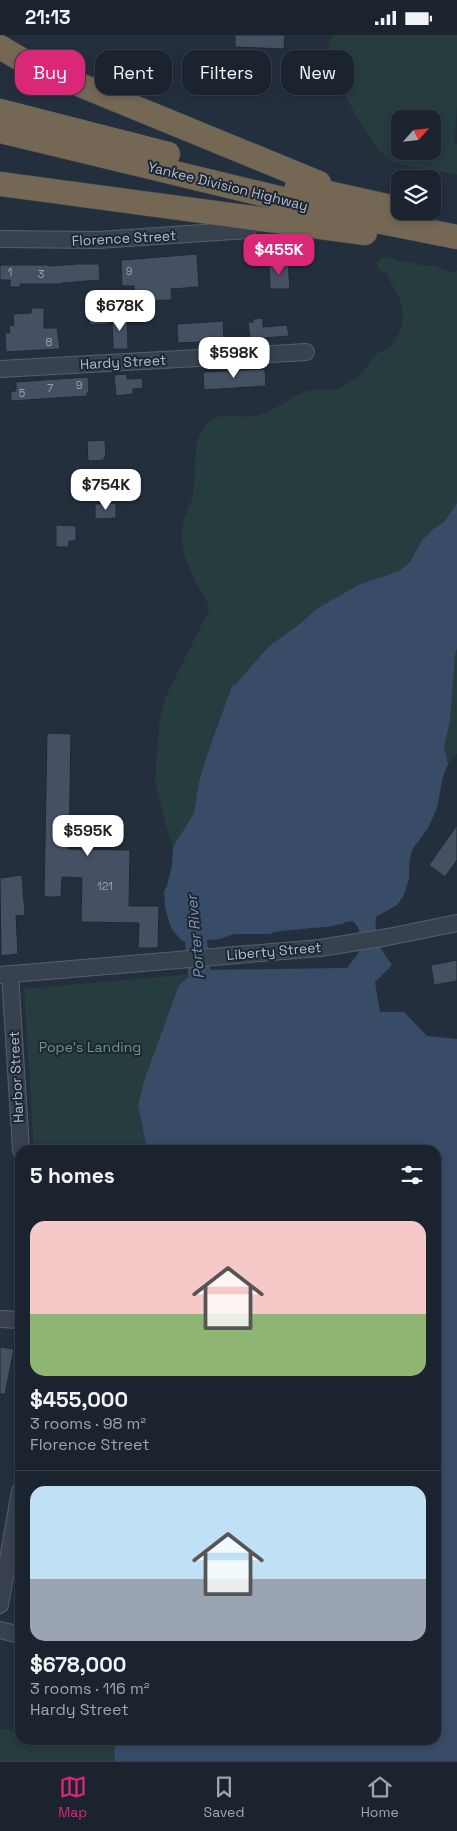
<!DOCTYPE html>
<meta charset="utf-8">
<style>
:root{--surface:#1b232e;--page:#242b36;--text:#f1f3f6;--muted:#a0a4aa;--line:#39404a;--accent:#db2777}
body{margin:0;font-family:"Space Grotesk",sans-serif;background:var(--page);color:var(--text);height:100vh;display:flex;flex-direction:column;font-size:19px;white-space:nowrap}
*{box-sizing:border-box;margin:0}
p{font-size:16px;color:var(--muted)}
.icon{flex:none;width:28px;height:28px;fill:none;stroke:currentColor;stroke-width:2;stroke-linecap:round;stroke-linejoin:round}
.map{position:relative;flex:1;overflow:hidden}
.details{position:absolute;left:15px;top:1110px;width:426px;height:600px;display:flex;flex-direction:column;background:var(--surface);border-radius:15px;box-shadow:0 2px 8px #0003,0 0 0 1px var(--line)}
.details>*{flex:none}
.top-card{position:absolute;left:15px;top:15px;width:428px;height:45px;display:flex;gap:10px}
.needle{width:32px;rotate:63deg}
.tools{position:absolute;left:391px;top:75px;display:grid;gap:10px}
.tools a{display:grid;place-items:center;width:50px;height:50px;border-radius:10px;background:var(--surface);box-shadow:0 2px 8px #0003,0 0 0 1px var(--line);font-size:25px}
.price{position:absolute;translate:-50% -42px;padding:0 11px;border-radius:10px;background:#fff;color:#222;font-size:16px;line-height:32px;filter:drop-shadow(0 1px 2px #0008)}
.price::after{content:'';position:absolute;left:50%;top:30px;width:15px;height:11px;margin-left:-8px;background:inherit;clip-path:polygon(0 0,100% 0,50% 100%)}
.price.selected{background:var(--accent);color:#fff}
ul{padding:0;list-style:none}
li{display:grid;align-content:center;gap:10px;height:265px;padding:0 15px}
li+li{border-top:1px solid var(--line)}
li span{display:grid;place-items:center;height:155px;border-radius:15px;color:#555}
li>.icon{margin-inline-start:auto}
span .icon{width:90px;height:90px;fill:#fffc;stroke-width:1}
li b{font-size:21px}
h2{display:flex;justify-content:space-between;align-items:center;height:60px;padding:0 15px;font-size:21px}
.chip{padding:0 18px;border-radius:15px;background:var(--surface);box-shadow:0 2px 8px #0003,0 0 0 1px var(--line);font-size:18px;line-height:45px}
.chip.selected{background:var(--accent);color:#fff}
.status{display:flex;justify-content:space-between;align-items:center;height:35px;padding:0 25px;background:var(--surface);direction:ltr}
.status svg{height:14px;fill:currentColor}
.menu{display:flex;justify-content:space-around;align-items:center;height:70px;border-top:1px solid var(--line);background:var(--surface);font-size:14px;color:var(--muted)}
.menu a{display:grid;justify-items:center;gap:2px}
.menu .selected{color:var(--accent)}
.map>svg:first-child{display:block}
.green{fill:#263c3f;fill-rule:evenodd}
.water{fill:#394c67}
.lines{fill:none;stroke-linecap:round;stroke-linejoin:round}
.river{stroke:#394c67;stroke-width:22}
.building{fill:#455162;stroke:#1f2835}
.minor-casing{stroke:#565f6c;stroke-width:18}
.highway-casing{stroke:#434c59;stroke-width:25}
.minor{stroke:#38414e;stroke-width:16}
.highway{stroke:#746855;stroke-width:24}
.labels{text-anchor:middle;dominant-baseline:central;stroke-width:4;stroke-linejoin:round;paint-order:stroke}
.number-label{font-size:11px;fill:#98a1af}
.street-label{font-size:14px;fill:#b4bcc9;stroke:#1d2633}
.park-label{font-size:14px;fill:#6b9a76;stroke:#1d2633}
.water-label{font-size:15px;font-style:italic;fill:#7c92b1;stroke:#1d2633}
</style>
<div class="status"><b>21:13</b><svg viewBox="0 0 49 12"><path d="M0 12V9h3v3zM5 12V6h3v6zM10 12V3h3v9zM15 12V0h3v12zM26 1h20v11H26zM47 4h2v5h-2z"/></svg></div>
<div class="map">
<svg width="457" height="1726" viewBox="0 0 457 1726">
<rect width="100%" height="100%" fill="#242f3e"/>
<g class="green">
<path d="M332,0H457V72L454,108L457,109V140C438,135 405,134 389,124C375,116 333,43 329,26C326,16 329,9 332,0ZM400,84H432V116H400Z"/>
<path d="M382,222H388L399,227L406,226L424,231L431,230L451,237L457,236V468L444,487L428,498L421,507L410,527L399,536L358,550L322,571L302,586L297,591L269,611L236,649L232,651L208,717L199,747L194,778L173,812L166,791L155,747L159,689L165,663L210,573C197,547 176,519 183,488C185,479 191,470 193,460C197,438 191,409 205,390C215,375 241,384 255,381C274,377 289,363 306,356C316,353 327,357 336,354C344,352 356,344 361,338C367,333 370,325 375,320C380,316 386,315 391,310C405,296 406,274 397,258C393,251 389,245 386,238L382,237L378,233L377,227Z"/>
<path d="M457,613V718L448,729L444,713L450,686L455,621Z"/>
<path d="M192,939L179,950L145,1043L138,1069L147,1115H34L24,954Z"/>
<path d="M0,1694L20,1695V1705H121L114,1712L115,1726H0Z"/>
</g>
<path class="water" d="M457,468V613L455,621L450,686L444,713L448,729L443,741L437,773L428,793L412,815L409,829V844L403,862L397,870L376,882C374,905 379,912 392,930L375,947L380,977H404L427,1001L457,1004V1726H115L114,1712L121,1705H436V1115H147L138,1069L145,1043L179,950L197,935L347,933C350,928 358,921 359,916C361,905 362,894 353,886L342,888L344,889C337,889 331,892 324,892C307,893 291,895 274,897L270,899H234L220,904L185,907L181,905L171,893L165,872L164,856L167,851L172,830L173,812L194,778L199,747L208,717L232,651L236,649L269,611L297,591L318,573L358,550L399,536L410,527L422,505L432,495L444,487Z"/>
<g class="lines">
<path class="river" d="M193,876L202,966"/>
</g>
<g class="building">
<path d="M235,0H285L284,14L235,12Z"/>
<path d="M197,219L199,252L171,254L172,265L135,266L134,251H122L121,225Z"/>
<path d="M288,227L290,254H270L269,228Z"/>
<path d="M78,229H99L100,245L62,248V249H20V252H10V245H0V230H49V231Z"/>
<path d="M31,273H44V293H57L60,314L6,317L5,298H10L9,291L14,290L13,279L31,278Z"/>
<path d="M108,273L109,289L90,290L89,275Z"/>
<path d="M127,279L128,314H113L112,280Z"/>
<path d="M263,283V292L287,290L289,301L250,304L248,287H253V284Z"/>
<path d="M223,286L224,306L178,308L177,289Z"/>
<path d="M265,334L266,351L204,355L203,337Z"/>
<path d="M127,339V344L142,343L143,353L133,354V359L116,361L114,340Z"/>
<path d="M88,342L89,358H87V361L11,366V356H16V347Z"/>
<path d="M105,405L106,422H104V425L88,426L87,406Z"/>
<path d="M116,468V483L95,484V469Z"/>
<path d="M56,490L76,491V506H69V512H56Z"/>
<path d="M47,698L71,699L69,814L130,815L129,871H159L158,913H138L139,888L81,887L82,843L62,842L61,862H44Z"/>
<path d="M457,790V825L445,842L429,830Z"/>
<path d="M22,840L25,880L16,881L18,919L1,921L0,843Z"/>
<path d="M457,925V946L434,950L431,930Z"/>
<path d="M0,1312L14,1314L5,1359H0Z"/>
</g>
<g class="lines">
<g class="minor-casing">
<g id="minor">
<path d="M0,204L98,205L248,195"/>
<path d="M0,334L306,317"/>
<path d="M0,940L320,913L388,902L457,888"/>
<path d="M10,940L21,1115"/>
<path d="M0,1284L20,1285"/>
<path d="M0,1570L20,1456"/>
<path d="M0,1595L20,1600"/>
</g>
</g>
<g class="highway-casing">
<g id="highway">
<path d="M0,12L29,29L319,148"/>
<path d="M0,76L168,119"/>
<path d="M0,96L366,184L457,202"/>
<path d="M0,149L365,198"/>
<path d="M297,151L400,174"/>
</g>
</g>
<use href="#minor" class="minor"/>
<use href="#highway" class="highway"/>
</g>
<g class="labels">
<g class="number-label">
<text x="129" y="236">9</text>
<text x="10" y="237">1</text>
<text x="41" y="239">3</text>
<text x="49" y="307">8</text>
<text x="79" y="350">9</text>
<text x="50" y="353">7</text>
<text x="22" y="358">5</text>
<text x="105" y="851">121</text>
</g>
<g class="street-label">
<text transform="translate(228 151) rotate(14)">Yankee Division Highway</text>
<text transform="translate(124 203) rotate(-3)">Florence Street</text>
<text transform="translate(123 327) rotate(-3)">Hardy Street</text>
<text transform="translate(274 916) rotate(-5)">Liberty Street</text>
<text transform="translate(16 1042) rotate(-93)">Harbor Street</text>
</g>
<g class="park-label">
<text x="90" y="1012">Pope's Landing</text>
</g>
<g class="water-label">
<text transform="translate(195 902) rotate(-95)">Porter River</text>
</g>
</g>
</svg>
<div class="tools">
<a><svg class="needle" viewBox="-14 -14 28 28"><path d="M0-13l5 13h-10z" fill="#e53935"/><path d="M0 13l5-13h-10z" fill="#a0a4aa"/></svg></a>
<a><svg class="icon" aria-label="layers" viewBox="0 0 24 24"><path d="M12 4l9 5-9 5-9-5zM3 14l9 5 9-5"/></svg></a>
</div>
<b class="price selected" style="left:279px;top:241px">$455K</b>
<b class="price" style="left:120px;top:297px">$678K</b>
<b class="price" style="left:234px;top:344px">$598K</b>
<b class="price" style="left:106px;top:476px">$754K</b>
<b class="price" style="left:88px;top:822px">$595K</b>
<div class="top-card">
<a class="chip selected">Buy</a>
<a class="chip">Rent</a>
<a class="chip">Filters</a>
<a class="chip">New</a>
</div>
<section class="details">
<h2>5 homes<svg class="icon" aria-label="filters" viewBox="0 0 24 24"><path d="M4 7h16M4 17h16"/><circle cx="9" cy="7" r="2"/><circle cx="15" cy="17" r="2"/></svg></h2>
<ul>
<li><span style="background:linear-gradient(#f6c9c9 60%,#8fb573 0)"><svg class="icon" aria-label="home" viewBox="0 0 24 24"><path d="M3 11l9-7 9 7M6 9v11h12V9"/></svg></span><div><b>$455,000</b><p>3 rooms · 98 m²</p><p>Florence Street</p></div></li>
<li><span style="background:linear-gradient(#bfe0f5 60%,#9aa5b1 0)"><svg class="icon" aria-label="home" viewBox="0 0 24 24"><path d="M3 11l9-7 9 7M6 9v11h12V9"/></svg></span><div><b>$678,000</b><p>3 rooms · 116 m²</p><p>Hardy Street</p></div></li>
</ul>
</section>
</div>
<nav class="menu">
<a class="selected"><svg class="icon" aria-label="map" viewBox="0 0 24 24"><path d="M3 6l6-2 6 2 6-2v14l-6 2-6-2-6 2zM9 4v14M15 6v14"/></svg>Map</a>
<a><svg class="icon" aria-label="saved" viewBox="0 0 24 24"><path d="M7 4h10v16l-5-4-5 4z"/></svg>Saved</a>
<a><svg class="icon" aria-label="home" viewBox="0 0 24 24"><path d="M3 11l9-7 9 7M6 9v11h12V9"/></svg>Home</a>
</nav>
